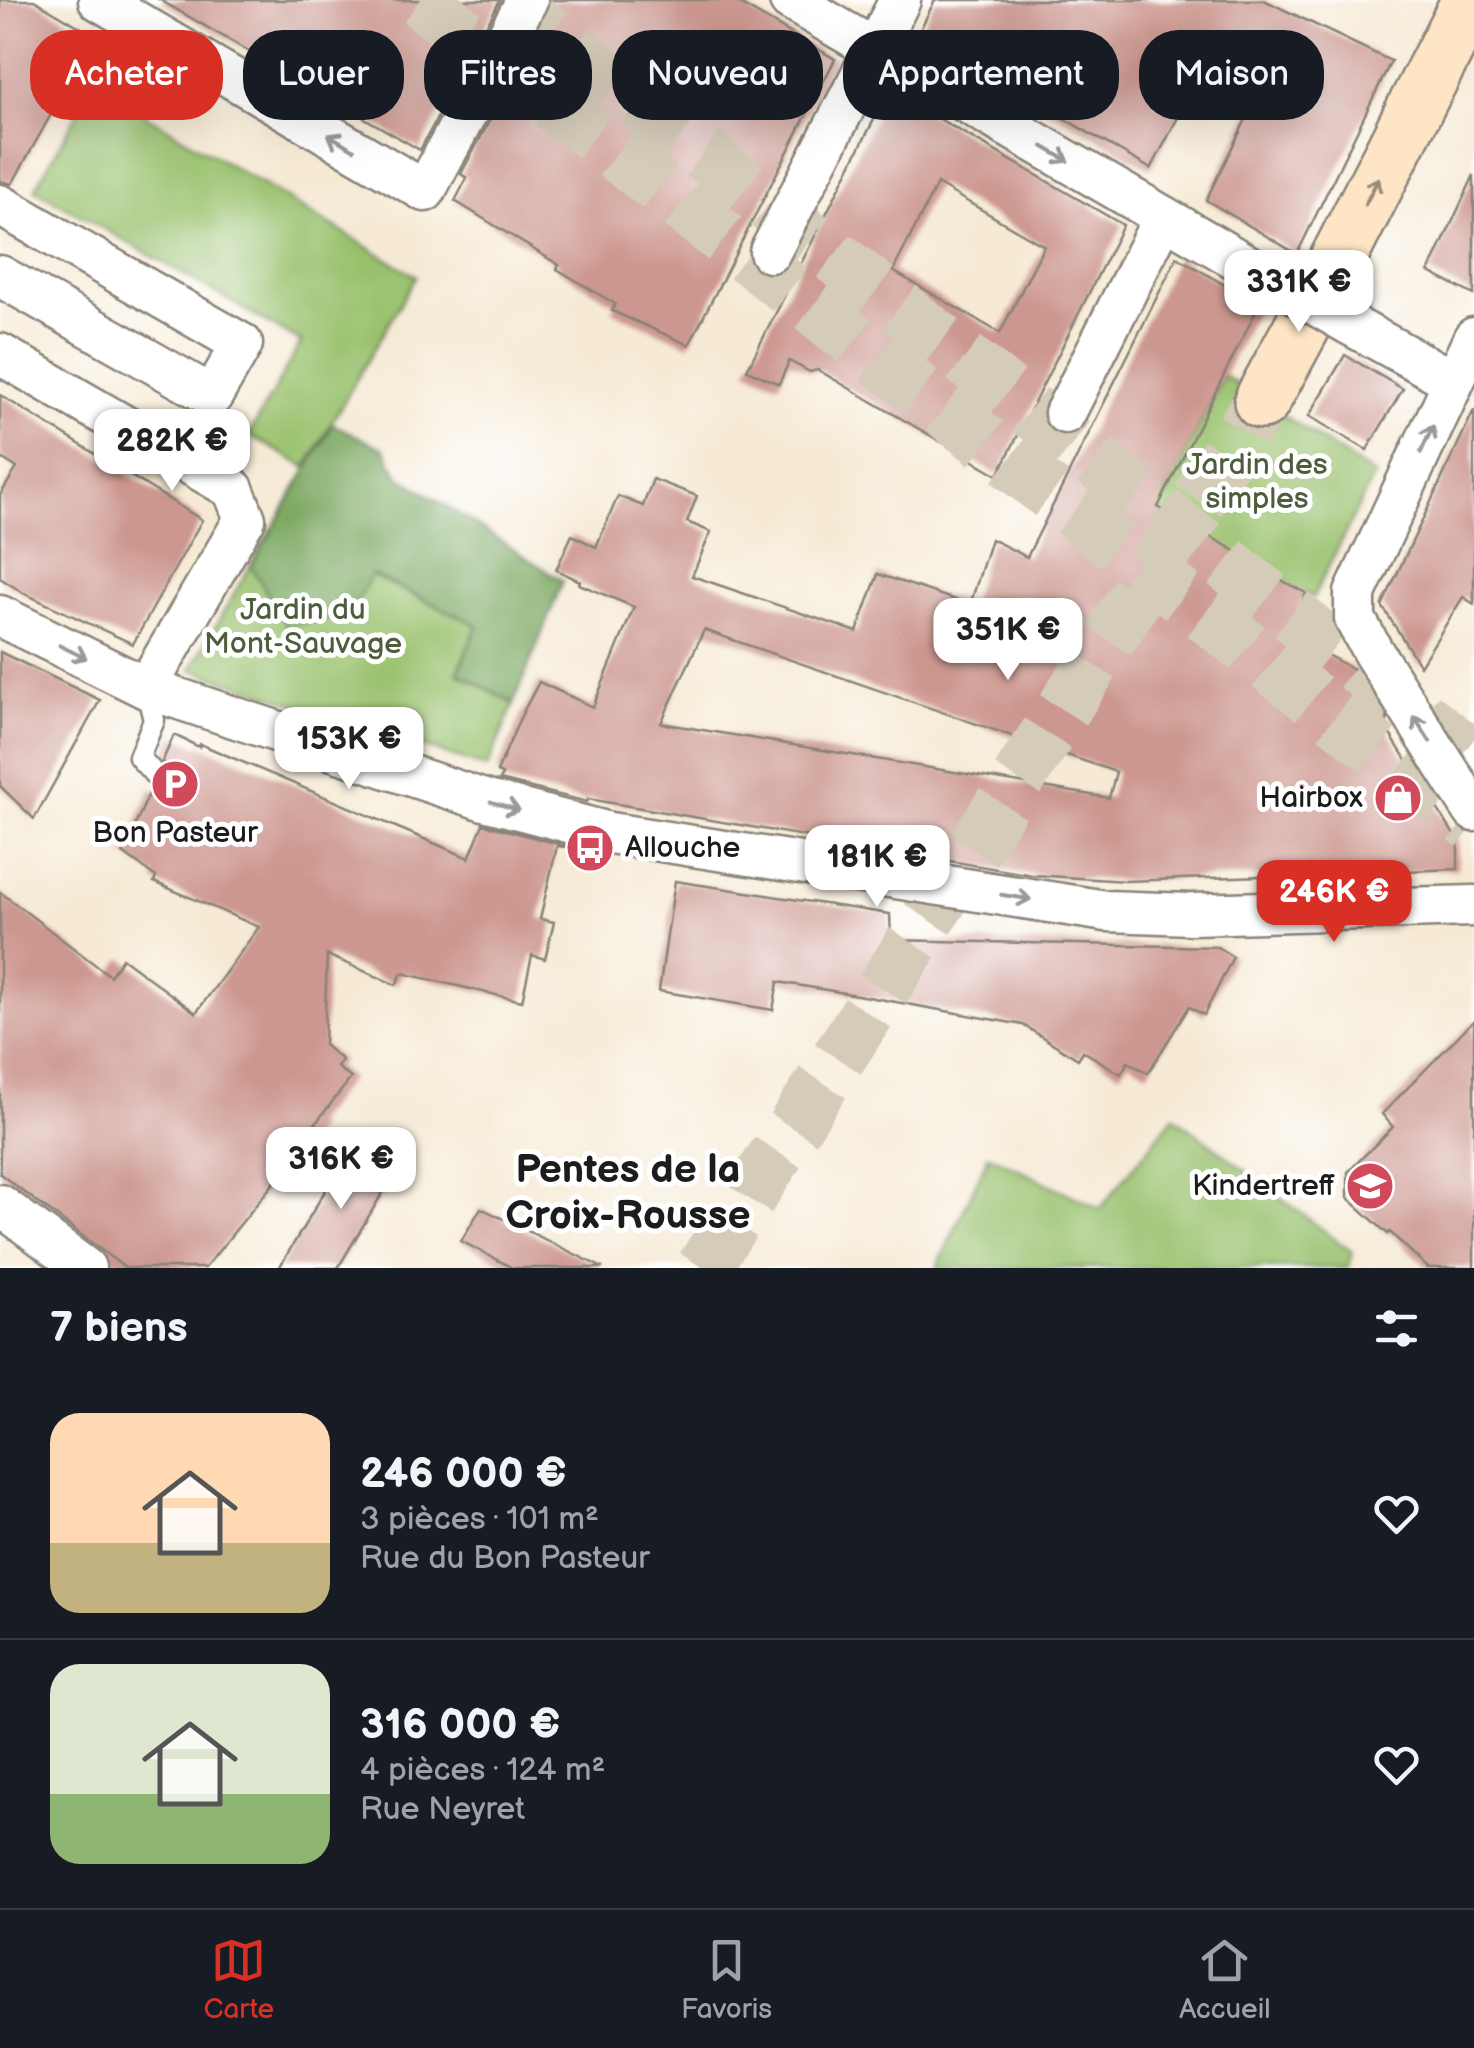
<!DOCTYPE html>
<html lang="fr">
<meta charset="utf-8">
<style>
:root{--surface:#171b24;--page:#242831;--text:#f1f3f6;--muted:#9ea1a6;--line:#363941;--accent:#d93025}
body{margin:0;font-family:"Balsamiq Sans",sans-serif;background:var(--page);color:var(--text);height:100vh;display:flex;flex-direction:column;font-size:38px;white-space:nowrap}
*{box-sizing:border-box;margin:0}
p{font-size:32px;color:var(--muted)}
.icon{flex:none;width:55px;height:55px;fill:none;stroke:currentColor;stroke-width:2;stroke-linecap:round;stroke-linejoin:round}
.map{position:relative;height:1268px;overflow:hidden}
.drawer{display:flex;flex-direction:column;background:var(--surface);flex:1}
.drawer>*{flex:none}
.banner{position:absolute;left:30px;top:30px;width:1415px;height:90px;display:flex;gap:20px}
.price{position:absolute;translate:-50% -85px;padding:0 22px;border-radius:20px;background:#fff;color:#222;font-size:32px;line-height:65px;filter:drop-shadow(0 2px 5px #0008)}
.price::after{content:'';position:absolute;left:50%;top:60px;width:30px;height:22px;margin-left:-15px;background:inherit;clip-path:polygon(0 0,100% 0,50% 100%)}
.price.active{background:var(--accent);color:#fff}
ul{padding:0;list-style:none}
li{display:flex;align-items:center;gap:30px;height:250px;padding:0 50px}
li+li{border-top:2px solid var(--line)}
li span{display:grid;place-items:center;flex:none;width:280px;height:200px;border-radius:30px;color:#555}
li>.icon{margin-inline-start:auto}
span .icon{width:120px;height:120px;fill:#fffc;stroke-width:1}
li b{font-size:42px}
h2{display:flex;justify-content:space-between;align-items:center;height:120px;padding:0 50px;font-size:42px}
.tag{padding:0 35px;border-radius:40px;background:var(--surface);box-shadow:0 10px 40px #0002;font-size:35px;line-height:90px}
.tag.active{background:var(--accent);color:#fff}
.menu{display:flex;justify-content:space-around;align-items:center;height:140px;border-top:2px solid var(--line);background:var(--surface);font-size:28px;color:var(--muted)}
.menu a{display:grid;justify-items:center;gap:5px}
.menu .active{color:var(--accent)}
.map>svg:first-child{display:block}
.green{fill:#99c16d;stroke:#5a6e44;stroke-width:2.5}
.forest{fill:#7aa760;stroke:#4b623e;stroke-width:2.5}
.building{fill:#cc978f;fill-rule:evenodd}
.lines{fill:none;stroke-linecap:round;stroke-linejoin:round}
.secondary-tunnel{stroke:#d5cbb9;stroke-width:55;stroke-dasharray:55 28;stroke-linecap:butt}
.primary-tunnel{stroke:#d5cbb9;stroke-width:55;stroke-dasharray:55 28;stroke-linecap:butt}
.lane-casing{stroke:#898378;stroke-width:25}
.street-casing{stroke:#898378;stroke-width:45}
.secondary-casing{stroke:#898378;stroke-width:60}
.lane{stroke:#fff;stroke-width:20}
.street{stroke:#fff;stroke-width:40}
.secondary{stroke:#fee5c5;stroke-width:55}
.street-bridge-casing{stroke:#898378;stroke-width:45;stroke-linecap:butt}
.street-bridge{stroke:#fff;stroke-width:40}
.oneway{stroke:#999}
.oneway2{stroke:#988b79}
.labels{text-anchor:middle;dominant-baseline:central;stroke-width:10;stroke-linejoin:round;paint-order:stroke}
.park-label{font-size:30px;fill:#4e5e3c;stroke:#fff}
.poi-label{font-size:30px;fill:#1c1c1c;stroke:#fff;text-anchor:end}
.district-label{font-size:40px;font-weight:bold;fill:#1c1c1c;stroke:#fff}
</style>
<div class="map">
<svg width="1474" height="1268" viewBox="0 0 1474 1268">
<rect width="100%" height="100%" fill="#fff"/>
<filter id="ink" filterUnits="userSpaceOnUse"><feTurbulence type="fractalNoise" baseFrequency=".01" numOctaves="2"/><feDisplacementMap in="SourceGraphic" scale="20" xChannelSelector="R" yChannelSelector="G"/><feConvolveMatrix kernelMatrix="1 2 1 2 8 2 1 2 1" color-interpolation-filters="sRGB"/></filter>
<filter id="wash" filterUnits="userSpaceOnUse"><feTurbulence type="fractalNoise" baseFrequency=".0048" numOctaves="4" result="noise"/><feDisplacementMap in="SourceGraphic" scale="40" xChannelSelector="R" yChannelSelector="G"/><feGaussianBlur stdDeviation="2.25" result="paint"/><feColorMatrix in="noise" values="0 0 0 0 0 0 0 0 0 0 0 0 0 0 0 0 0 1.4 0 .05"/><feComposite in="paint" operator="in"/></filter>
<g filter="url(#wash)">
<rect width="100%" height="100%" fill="#f6ead5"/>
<g class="green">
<path d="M94,84L416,276L306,467L249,435L301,342L35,189Z"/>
<path d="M1224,376L1374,475L1313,598L1237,558L1238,554L1154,506L1164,495Z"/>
<path d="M271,529L477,625L457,673L514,704L487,768L191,669Z"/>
<path d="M1174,1116L1352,1252L1349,1268H937L989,1155L1100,1209Z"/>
</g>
<path class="forest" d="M333,424L384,449L399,476L563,581L514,703L458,672L478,625L372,574L350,615L287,627L251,566Z"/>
<g id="blocks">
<g class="building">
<path d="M0,0H34L95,36L12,184L0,181Z"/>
<path d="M160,0H500L420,150Z"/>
<path d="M551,0H733L835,59L689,345L612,311L615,304L557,269L559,265L455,201L467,178L461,174L548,11Z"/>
<path d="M935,0H1264L1391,61L1297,254L1206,200L1266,79L1212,52L1151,169L918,34Z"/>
<path d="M889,90L1123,225L998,475L818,370L810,372L789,361L779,384L747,370ZM937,184L1044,246L1000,333L893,271Z"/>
<path d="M1474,175V295L1429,272Z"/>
<path d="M1177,257L1259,305L1158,507L1239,553L1237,557L1306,593L1289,635L1357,671L1388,719L1384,725L1458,841V869L1126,881L1032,875L588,799L587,802L500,780L502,774L497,772L520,718L539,682L593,707L634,607L579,584L580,581L556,570L572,535L596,547L618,496L643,506L653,479L697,496L687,522L711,532L692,576L857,632L878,574L970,605L991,539L1027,557ZM704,630L1116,772L1109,798L661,723Z"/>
<path d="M1345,355L1403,389L1367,450L1309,416Z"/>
<path d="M0,395L202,520L133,644L25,594L0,578V495L17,468L0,457Z"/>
<path d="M1474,410V604L1463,597L1420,666L1382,606Z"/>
<path d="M0,652L100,700L34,819L0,786Z"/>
<path d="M174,735L199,747L200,744L469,858L483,824L574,848L557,846L540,919L554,922L545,959L532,955L522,1001L402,973L396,985L327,955L324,1045L342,1060L337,1067L351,1078L315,1124L319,1127L205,1268H125L0,1174V892L110,976L122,958L196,1013L259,927L154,882L156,877L123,853L151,789L176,798L182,795L187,790L188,781L185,775L162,762Z"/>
<path d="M675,881L890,914L891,940L1217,947L1233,957L1204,1015L1189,1007L1148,1073L1128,1062L1121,1074L1083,1051L1078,1059L1023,1025L857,995L778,982L773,1010L659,991Z"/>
<path d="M1474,1020V1268H1428L1390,1232L1388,1234L1348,1198V1172L1393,1127L1382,1114Z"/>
<path d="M353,1144L398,1167L338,1268H279Z"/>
<path d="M481,1208L603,1268H513L461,1241Z"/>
</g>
</g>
</g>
<g filter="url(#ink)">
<use href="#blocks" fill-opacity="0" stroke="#898378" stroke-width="2.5"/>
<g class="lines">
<path class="secondary-tunnel" d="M703,1268L1262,401"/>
<g class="primary-tunnel">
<path d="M420,0L1474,825"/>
<path d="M507,0L1474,758"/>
</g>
<g class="lane-casing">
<path id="lane" d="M146,688L154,720L139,757L156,776L175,784"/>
</g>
<g class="street-casing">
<g id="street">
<path d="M99,0L425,191L527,0"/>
<path d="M790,0L1283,286"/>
<path d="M0,205L242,344L212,396L0,276"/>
<path d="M770,252L900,0"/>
<path d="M1349,324L1453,381"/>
<path d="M1474,338L1355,593V619L1373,652L1474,811"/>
<path d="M0,354L233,489L245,519L146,688"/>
<path d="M1065,413L1164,217"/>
<path d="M0,616L146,688L484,800L610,833L1106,911L1191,914L1474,906"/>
<path d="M0,1205L85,1268"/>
</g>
</g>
<g class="secondary-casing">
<path id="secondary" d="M1262,401L1331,273L1470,0"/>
</g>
<use href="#lane" class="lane"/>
<use href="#street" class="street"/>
<use href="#secondary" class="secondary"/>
<g class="street-bridge-casing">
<path id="street-bridge" d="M1283,286L1349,324"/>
</g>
<use href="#street-bridge" class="street-bridge"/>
</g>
<defs><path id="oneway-shaft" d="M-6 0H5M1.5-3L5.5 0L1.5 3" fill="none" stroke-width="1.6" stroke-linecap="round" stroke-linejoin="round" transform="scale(2.5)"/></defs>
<g class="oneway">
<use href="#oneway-shaft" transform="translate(341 142) rotate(-150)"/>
<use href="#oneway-shaft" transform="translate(1056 154) rotate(30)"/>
<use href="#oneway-shaft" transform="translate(1427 439) rotate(-65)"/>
<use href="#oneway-shaft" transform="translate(73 652) rotate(26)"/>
<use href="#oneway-shaft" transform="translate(1422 729) rotate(-123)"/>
<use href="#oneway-shaft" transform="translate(505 806) rotate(17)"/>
<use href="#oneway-shaft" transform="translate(1016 897) rotate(9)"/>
</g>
<use class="oneway2" href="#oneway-shaft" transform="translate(1372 191) rotate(-63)"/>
</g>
<defs>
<g id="parking-disc" transform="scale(2.5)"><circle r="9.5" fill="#d1495b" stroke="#fff"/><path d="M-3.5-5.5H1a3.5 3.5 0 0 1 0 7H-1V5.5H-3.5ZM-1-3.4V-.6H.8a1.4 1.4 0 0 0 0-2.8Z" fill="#fff"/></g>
<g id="shop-disc" transform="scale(2.5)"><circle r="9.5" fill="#d1495b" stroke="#fff"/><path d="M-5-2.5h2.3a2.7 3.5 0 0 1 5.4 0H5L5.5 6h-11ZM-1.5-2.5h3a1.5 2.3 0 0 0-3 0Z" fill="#fff"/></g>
<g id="bus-disc" transform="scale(2.5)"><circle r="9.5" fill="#d1495b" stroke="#fff"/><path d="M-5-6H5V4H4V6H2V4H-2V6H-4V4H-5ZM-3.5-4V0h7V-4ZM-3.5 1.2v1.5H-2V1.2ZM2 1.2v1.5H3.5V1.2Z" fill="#fff"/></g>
<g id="school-disc" transform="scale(2.5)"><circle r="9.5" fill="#d1495b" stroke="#fff"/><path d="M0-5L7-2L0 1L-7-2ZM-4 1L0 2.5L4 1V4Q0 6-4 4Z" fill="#fff"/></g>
</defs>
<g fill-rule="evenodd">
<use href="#parking-disc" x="175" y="784"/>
<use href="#shop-disc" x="1398" y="798"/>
<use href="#bus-disc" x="590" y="848"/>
<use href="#school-disc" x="1370" y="1186"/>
</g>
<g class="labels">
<g class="park-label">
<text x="1257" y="465">Jardin des<tspan x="1257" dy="34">simples</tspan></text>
<text x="303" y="610">Jardin du<tspan x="303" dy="34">Mont-Sauvage</tspan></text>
</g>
<g class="poi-label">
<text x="1363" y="798">Hairbox</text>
<text x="175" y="833" text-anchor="middle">Bon Pasteur</text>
<text x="625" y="848" text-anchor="start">Allouche</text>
<text x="1335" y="1186">Kindertreff</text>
</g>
<g class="district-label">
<text x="628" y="1170">Pentes de la<tspan x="628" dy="46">Croix-Rousse</tspan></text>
</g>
</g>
</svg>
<b class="price" style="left:1299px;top:335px">331K €</b>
<b class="price" style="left:172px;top:494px">282K €</b>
<b class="price" style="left:1008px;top:683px">351K €</b>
<b class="price" style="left:349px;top:792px">153K €</b>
<b class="price" style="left:877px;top:910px">181K €</b>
<b class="price active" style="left:1334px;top:945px">246K €</b>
<b class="price" style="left:341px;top:1212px">316K €</b>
<div class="banner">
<a class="tag active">Acheter</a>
<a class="tag">Louer</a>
<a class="tag">Filtres</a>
<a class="tag">Nouveau</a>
<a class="tag">Appartement</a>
<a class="tag">Maison</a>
</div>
</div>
<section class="drawer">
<h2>7 biens<svg class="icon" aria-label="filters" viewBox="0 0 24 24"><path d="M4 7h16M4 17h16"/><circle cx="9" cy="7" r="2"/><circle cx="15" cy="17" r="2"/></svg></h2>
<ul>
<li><span style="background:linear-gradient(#ffd9b3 65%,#c2b280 0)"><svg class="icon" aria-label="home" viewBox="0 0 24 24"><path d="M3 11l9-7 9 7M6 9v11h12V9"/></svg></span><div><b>246 000 €</b><p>3 pièces · 101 m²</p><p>Rue du Bon Pasteur</p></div><svg class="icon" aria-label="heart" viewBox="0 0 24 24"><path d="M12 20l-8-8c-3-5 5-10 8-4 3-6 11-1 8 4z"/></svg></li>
<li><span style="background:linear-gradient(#dfe7d0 65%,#8fb573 0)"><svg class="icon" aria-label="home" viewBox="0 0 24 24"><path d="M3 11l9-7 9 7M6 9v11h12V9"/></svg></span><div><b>316 000 €</b><p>4 pièces · 124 m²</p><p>Rue Neyret</p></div><svg class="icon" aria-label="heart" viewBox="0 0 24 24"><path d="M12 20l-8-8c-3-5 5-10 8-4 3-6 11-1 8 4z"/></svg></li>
</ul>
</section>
<nav class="menu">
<a class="active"><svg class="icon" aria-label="map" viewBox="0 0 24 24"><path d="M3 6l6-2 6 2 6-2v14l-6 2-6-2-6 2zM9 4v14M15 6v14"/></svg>Carte</a>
<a><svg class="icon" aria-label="saved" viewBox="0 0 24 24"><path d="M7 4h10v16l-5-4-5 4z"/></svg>Favoris</a>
<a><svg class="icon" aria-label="home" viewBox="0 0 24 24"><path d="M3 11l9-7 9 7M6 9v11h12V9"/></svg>Accueil</a>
</nav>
